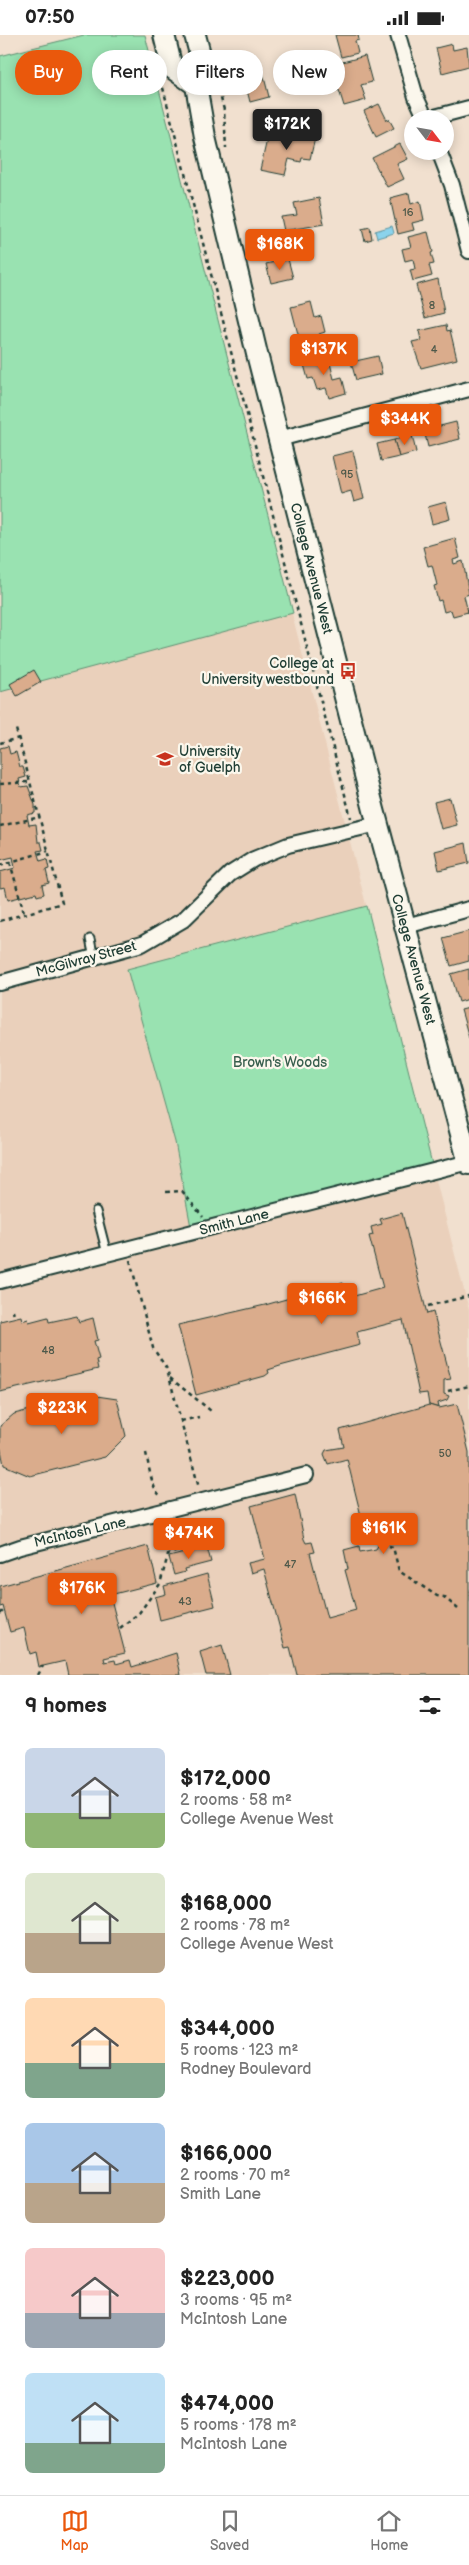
<!DOCTYPE html>
<meta charset="utf-8">
<style>
:root{--surface:#fff;--page:#f6f6f6;--text:#222;--muted:#767676;--line:#e0e0e0;--accent:#ea580c}
body{margin:0;font-family:"Balsamiq Sans",sans-serif;background:var(--page);color:var(--text);height:100vh;display:flex;flex-direction:column;font-size:19px;white-space:nowrap}
*{box-sizing:border-box;margin:0}
p{font-size:16px;color:var(--muted)}
.icon{flex:none;width:28px;height:28px;fill:none;stroke:currentColor;stroke-width:2;stroke-linecap:round;stroke-linejoin:round}
.map{position:relative;height:1640px;overflow:hidden}
.side{display:flex;flex-direction:column;background:var(--surface);flex:1}
.side>*{flex:none}
.hud{position:absolute;left:15px;top:15px;width:440px;height:45px;display:flex;gap:10px}
.needle{width:32px;rotate:121deg}
.tools{position:absolute;left:404px;top:75px;display:grid;gap:10px}
.tools a{display:grid;place-items:center;width:50px;height:50px;border-radius:50%;background:var(--surface);box-shadow:0 2px 12px #0003;font-size:25px}
.price{position:absolute;translate:-50% -42px;padding:0 11px;border-radius:5px;background:var(--accent);color:#fff;font-size:16px;line-height:32px;filter:drop-shadow(0 1px 2px #0008)}
.price::after{content:'';position:absolute;left:50%;top:30px;width:15px;height:11px;margin-left:-8px;background:inherit;clip-path:polygon(0 0,100% 0,50% 100%)}
.price.active{background:#222;color:#fff}
ul{padding:0;list-style:none}
li{display:flex;align-items:center;gap:15px;height:125px;padding:0 25px}
li span{display:grid;place-items:center;flex:none;width:140px;height:100px;border-radius:8px;color:#555}
li>.icon{margin-inline-start:auto}
span .icon{width:60px;height:60px;fill:#fffc;stroke-width:1}
li b{font-size:21px}
h2{display:flex;justify-content:space-between;align-items:center;height:60px;padding:0 25px;font-size:21px}
.tag{padding:0 18px;border-radius:22px;background:var(--surface);box-shadow:0 2px 12px #0003;font-size:18px;line-height:45px}
.tag.active{background:var(--accent);color:#fff}
.status{display:flex;justify-content:space-between;align-items:center;height:35px;padding:0 25px;background:var(--surface);direction:ltr}
.status svg{height:14px;fill:currentColor}
.menu{display:flex;justify-content:space-around;align-items:center;height:70px;border-top:1px solid var(--line);background:var(--surface);font-size:14px;color:var(--muted)}
.menu a{display:grid;justify-items:center;gap:2px}
.menu .active{color:var(--accent)}
.map>svg:first-child{display:block}
.built{fill:#ead0bb}
.green{fill:#99e2b1;stroke:#5c9072}
.water{fill:#8bd3ec;stroke:#6097a2}
.building{fill:#daac8c;stroke:#1f3d34}
.lines{fill:none;stroke-linecap:round;stroke-linejoin:round}
.lane-casing{stroke:#1f3d34;stroke-width:11}
.street-casing{stroke:#1f3d34;stroke-width:18}
.secondary-casing{stroke:#1f3d34;stroke-width:24}
.path{stroke:#1f3d34;stroke-width:2.5;stroke-dasharray:4 4;stroke-linecap:butt}
.lane{stroke:#fbf7ec;stroke-width:7}
.street{stroke:#fbf7ec;stroke-width:14}
.secondary{stroke:#fbf7ec;stroke-width:20}
.labels{text-anchor:middle;dominant-baseline:central;stroke-width:4.5;stroke-linejoin:round;paint-order:stroke}
.number-label{font-size:11px;fill:#4e594a}
.street-label{font-size:14px;fill:#1f3d34;stroke:#fbf7ec}
.poi-label{font-size:14px;fill:#1f3d34;stroke:#fbf7ec;text-anchor:end}
.park-label{font-size:14px;fill:#375e4d;stroke:#fbf7ec}
</style>
<div class="status"><b>07:50</b><svg viewBox="0 0 49 12"><path d="M0 12V9h3v3zM5 12V6h3v6zM10 12V3h3v9zM15 12V0h3v12zM26 1h20v11H26zM47 4h2v5h-2z"/></svg></div>
<div class="map">
<svg width="469" height="1640" viewBox="0 0 469 1640">
<rect width="100%" height="100%" fill="#f1e0cf"/>
<filter id="ink" filterUnits="userSpaceOnUse"><feTurbulence type="fractalNoise" baseFrequency=".02" numOctaves="2"/><feDisplacementMap in="SourceGraphic" scale="10" xChannelSelector="R" yChannelSelector="G"/><feConvolveMatrix kernelMatrix="1 2 1 2 8 2 1 2 1" color-interpolation-filters="sRGB"/></filter>
<g filter="url(#ink)">
<path class="built" d="M84,0H145L469,1275V1640H0V21Z"/>
<g class="green">
<path d="M84,0H145L293,578L0,657V21Z"/>
<path d="M367,871L432,1129L191,1192L175,1107L127,934Z"/>
</g>
<path class="water" d="M392,191L394,198L377,203L375,196Z"/>
<g class="building">
<path d="M335,0H358L359,5L355,6L358,18L341,22Z"/>
<path d="M452,9L453,15L467,12L469,31L442,38L436,13Z"/>
<path d="M365,21L372,47L361,50L366,65L344,71L339,55L330,57L324,32Z"/>
<path d="M260,26L269,62L250,67L241,31Z"/>
<path d="M379,69L387,85L389,84L394,93L376,102L364,76Z"/>
<path d="M292,93L316,99L310,124L302,123L301,127L289,124L285,140L260,135L268,100L289,105Z"/>
<path d="M400,109L408,124L397,129L404,144L387,152L372,123Z"/>
<path d="M409,158L411,169L420,166L424,185L412,188L414,195L398,199L390,163Z"/>
<path d="M319,163L324,189L284,196L281,182L297,180L294,168Z"/>
<path d="M370,192L372,204L365,206L362,194Z"/>
<path d="M428,197L433,217L431,218L434,229L429,230L432,241L413,246L410,235L415,234L413,224L405,226L402,214L411,212L408,202Z"/>
<path d="M288,224L293,243L271,248L266,229Z"/>
<path d="M438,244L444,278L425,283L416,250Z"/>
<path d="M311,267L315,283L321,281L325,297L319,299L321,309L306,313L303,302L299,303L291,272Z"/>
<path d="M446,290L447,296L450,295L457,324L421,333L412,307L421,305L419,296Z"/>
<path d="M328,320L334,344L342,342L346,358L329,363L326,353L317,355L313,343L308,344L303,326Z"/>
<path d="M378,321L382,339L356,345L351,327Z"/>
<path d="M456,387L460,404L428,412L424,395Z"/>
<path d="M412,400L416,417L399,422L394,405Z"/>
<path d="M394,405L399,422L381,426L377,409Z"/>
<path d="M353,416L364,464L354,467L351,456L341,459L332,421Z"/>
<path d="M446,467L450,484L432,489L428,472Z"/>
<path d="M455,503L460,523L453,525L454,529L463,526L469,559L464,561L468,577L453,581L451,575L444,577L441,565L438,566L434,551L437,550L432,530L428,531L423,512Z"/>
<path d="M34,635L41,647L17,661L10,649Z"/>
<path d="M8,711L10,719L16,717L20,732H23L26,742L19,744L21,752L28,751L35,770V778L27,780L29,790L36,789L38,807H41L43,815L37,816L40,826L47,824L49,834L46,835L49,848L42,850L44,859L37,861L36,858L8,865L5,852L0,853V837L15,833L13,822L0,825V713Z"/>
<path d="M450,763L457,790L441,794L434,767Z"/>
<path d="M466,808L469,828L439,835L435,816Z"/>
<path d="M469,896V926L451,931L443,903Z"/>
<path d="M469,934V964L459,967L451,939Z"/>
<path d="M469,973V1003L461,975Z"/>
<path d="M402,1178L427,1279L433,1277L451,1344L444,1345V1359L449,1361L447,1365L438,1368L439,1373L429,1370L427,1358L419,1359L403,1285L357,1297L360,1310L280,1331L268,1335L269,1338L265,1341L196,1360L178,1290L265,1270L343,1248L347,1263L383,1253L369,1201L373,1200L371,1192L382,1189L380,1184Z"/>
<path d="M21,1281L22,1286L28,1284L29,1287L48,1282L49,1287L77,1281L79,1287L93,1283L98,1305L94,1306L99,1324L96,1325L98,1334L0,1357V1286Z"/>
<path d="M90,1360L117,1364L126,1401L105,1422L30,1441L4,1430L0,1410V1391L14,1379Z"/>
<path d="M457,1369L469,1417V1640H297L290,1612L285,1613L264,1534L251,1538L248,1528L265,1524L251,1471L295,1459L304,1504L306,1508L312,1507L315,1517L310,1518L327,1583L356,1575L345,1535L348,1534L344,1515L359,1511L360,1517L376,1514L380,1507L375,1486L363,1489L347,1424L328,1429L324,1419L326,1415L344,1412L340,1395L429,1370L439,1373Z"/>
<path d="M148,1511L157,1548L110,1560L125,1618L104,1623L105,1627L115,1625L116,1629L130,1625L132,1632L176,1618L181,1640H68L65,1626L39,1632L36,1617L30,1619L24,1593L10,1597L3,1571L0,1572V1551Z"/>
<path d="M207,1512L211,1527L184,1534L185,1537L174,1540L169,1522Z"/>
<path d="M207,1539L215,1571L160,1585L155,1562L166,1559L164,1551Z"/>
<path d="M222,1610L230,1640H206L200,1617Z"/>
</g>
<g class="lines">
<g class="lane-casing">
<g id="lane">
<path d="M90,904L94,923"/>
<path d="M96,1176L107,1219"/>
</g>
</g>
<g class="street-casing">
<g id="street">
<path d="M398,0L416,62L426,84"/>
<path d="M427,84L469,73"/>
<path d="M439,116L452,150L469,216"/>
<path d="M279,404L469,354"/>
<path d="M406,891L469,874"/>
<path d="M0,948L142,909L183,885L230,839L254,824L288,810L378,789"/>
<path d="M0,1246L469,1127"/>
<path d="M0,1519L20,1512L306,1440"/>
</g>
</g>
<g class="secondary-casing">
<g id="secondary">
<path d="M164,0L172,33L196,50"/>
<path id="s1" d="M195,0L200,19L196,50L205,102L257,319L374,775L469,1129"/>
</g>
</g>
<g class="path">
<path d="M215,40L224,75L226,113"/>
<path d="M161,45L351,783"/>
<path d="M0,708L19,703"/>
<path d="M0,749L29,747"/>
<path d="M0,791L40,782"/>
<path d="M10,827L24,878"/>
<path d="M0,830L48,816"/>
<path d="M0,886L62,868L16,694"/>
<path d="M166,1157L182,1156L203,1182"/>
<path d="M130,1225L153,1313L167,1334L199,1453"/>
<path d="M428,1271L469,1261"/>
<path d="M13,1275L14,1282"/>
<path d="M170,1343L211,1376"/>
<path d="M448,1356L469,1351"/>
<path d="M181,1386L199,1382"/>
<path d="M146,1418C149,1430 151,1455 162,1462"/>
<path d="M389,1511L393,1512L399,1536L437,1561L444,1562L458,1574"/>
<path d="M0,1579L4,1575"/>
<path d="M120,1593L139,1578L160,1549L168,1520L208,1502"/>
<path d="M38,1640L43,1631"/>
</g>
<use href="#lane" class="lane"/>
<use href="#street" class="street"/>
<use href="#secondary" class="secondary"/>
</g>
</g>
<defs>
<g id="bus-bare" transform="scale(1.35)"><path d="M-5-6H5V4H4V6H2V4H-2V6H-4V4H-5ZM-3.5-4V0h7V-4ZM-3.5 1.2v1.5H-2V1.2ZM2 1.2v1.5H3.5V1.2Z" fill="#c8321e" stroke="#fbf7ec" stroke-width="2.5" paint-order="stroke"/></g>
<g id="university-bare" transform="scale(1.35)"><path d="M0-5L7-2L0 1L-7-2ZM-4 1L0 2.5L4 1V4Q0 6-4 4Z" fill="#c8321e" stroke="#fbf7ec" stroke-width="2.5" paint-order="stroke"/></g>
</defs>
<g fill-rule="evenodd">
<use href="#bus-bare" x="348" y="636"/>
<use href="#university-bare" x="165" y="724"/>
</g>
<g class="labels">
<g class="number-label">
<text x="408" y="177">16</text>
<text x="432" y="270">8</text>
<text x="434" y="314">4</text>
<text x="347" y="439">95</text>
<text x="48" y="1315">48</text>
<text x="445" y="1418">50</text>
<text x="290" y="1529">47</text>
<text x="185" y="1566">43</text>
</g>
<g class="street-label">
<text stroke="none"><textPath href="#s1" startOffset="548">College Avenue West</textPath></text>
<text transform="translate(86 924) rotate(-15)">McGilvray Street</text>
<text stroke="none"><textPath href="#s1" startOffset="952">College Avenue West</textPath></text>
<text transform="translate(234 1187) rotate(-14)">Smith Lane</text>
<text transform="translate(80 1497) rotate(-13)">McIntosh Lane</text>
</g>
<g class="poi-label">
<text x="334" y="628">College at<tspan x="334" dy="16">University westbound</tspan></text>
<text x="179" y="716" text-anchor="start">University<tspan x="179" dy="16">of Guelph</tspan></text>
</g>
<g class="park-label">
<text x="280" y="1027">Brown's Woods</text>
</g>
</g>
</svg>
<div class="tools">
<a><svg class="needle" viewBox="-14 -14 28 28"><path d="M0-13l5 13h-10z" fill="#e53935"/><path d="M0 13l5-13h-10z" fill="#767676"/></svg></a>
</div>
<b class="price active" style="left:287px;top:116px">$172K</b>
<b class="price" style="left:280px;top:236px">$168K</b>
<b class="price" style="left:324px;top:341px">$137K</b>
<b class="price" style="left:405px;top:411px">$344K</b>
<b class="price" style="left:322px;top:1290px">$166K</b>
<b class="price" style="left:62px;top:1400px">$223K</b>
<b class="price" style="left:384px;top:1520px">$161K</b>
<b class="price" style="left:189px;top:1525px">$474K</b>
<b class="price" style="left:82px;top:1580px">$176K</b>
<div class="hud">
<a class="tag active">Buy</a>
<a class="tag">Rent</a>
<a class="tag">Filters</a>
<a class="tag">New</a>
</div>
</div>
<section class="side">
<h2>9 homes<svg class="icon" aria-label="filters" viewBox="0 0 24 24"><path d="M4 7h16M4 17h16"/><circle cx="9" cy="7" r="2"/><circle cx="15" cy="17" r="2"/></svg></h2>
<ul>
<li><span style="background:linear-gradient(#c9d6e8 65%,#8fb573 0)"><svg class="icon" aria-label="home" viewBox="0 0 24 24"><path d="M3 11l9-7 9 7M6 9v11h12V9"/></svg></span><div><b>$172,000</b><p>2 rooms · 58 m²</p><p>College Avenue West</p></div></li>
<li><span style="background:linear-gradient(#dfe7d0 60%,#b9a48a 0)"><svg class="icon" aria-label="home" viewBox="0 0 24 24"><path d="M3 11l9-7 9 7M6 9v11h12V9"/></svg></span><div><b>$168,000</b><p>2 rooms · 78 m²</p><p>College Avenue West</p></div></li>
<li><span style="background:linear-gradient(#ffd9b3 65%,#7fa58c 0)"><svg class="icon" aria-label="home" viewBox="0 0 24 24"><path d="M3 11l9-7 9 7M6 9v11h12V9"/></svg></span><div><b>$344,000</b><p>5 rooms · 123 m²</p><p>Rodney Boulevard</p></div></li>
<li><span style="background:linear-gradient(#a9c7e8 60%,#b9a48a 0)"><svg class="icon" aria-label="home" viewBox="0 0 24 24"><path d="M3 11l9-7 9 7M6 9v11h12V9"/></svg></span><div><b>$166,000</b><p>2 rooms · 70 m²</p><p>Smith Lane</p></div></li>
<li><span style="background:linear-gradient(#f6c9c9 65%,#9aa5b1 0)"><svg class="icon" aria-label="home" viewBox="0 0 24 24"><path d="M3 11l9-7 9 7M6 9v11h12V9"/></svg></span><div><b>$223,000</b><p>3 rooms · 95 m²</p><p>McIntosh Lane</p></div></li>
<li><span style="background:linear-gradient(#bfe0f5 70%,#7fa58c 0)"><svg class="icon" aria-label="home" viewBox="0 0 24 24"><path d="M3 11l9-7 9 7M6 9v11h12V9"/></svg></span><div><b>$474,000</b><p>5 rooms · 178 m²</p><p>McIntosh Lane</p></div></li>
</ul>
</section>
<nav class="menu">
<a class="active"><svg class="icon" aria-label="map" viewBox="0 0 24 24"><path d="M3 6l6-2 6 2 6-2v14l-6 2-6-2-6 2zM9 4v14M15 6v14"/></svg>Map</a>
<a><svg class="icon" aria-label="saved" viewBox="0 0 24 24"><path d="M7 4h10v16l-5-4-5 4z"/></svg>Saved</a>
<a><svg class="icon" aria-label="home" viewBox="0 0 24 24"><path d="M3 11l9-7 9 7M6 9v11h12V9"/></svg>Home</a>
</nav>
